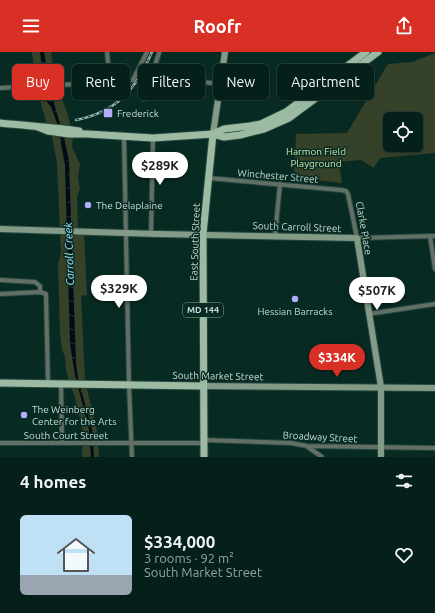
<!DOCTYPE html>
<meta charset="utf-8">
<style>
:root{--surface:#05201a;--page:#0e2823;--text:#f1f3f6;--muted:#97a3a2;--line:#263e39;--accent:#d93025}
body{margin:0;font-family:Ubuntu,sans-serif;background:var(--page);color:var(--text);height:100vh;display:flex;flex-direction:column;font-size:15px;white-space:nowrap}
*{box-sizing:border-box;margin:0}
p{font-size:13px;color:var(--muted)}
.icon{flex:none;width:22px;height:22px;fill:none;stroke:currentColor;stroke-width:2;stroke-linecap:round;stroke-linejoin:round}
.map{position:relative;height:405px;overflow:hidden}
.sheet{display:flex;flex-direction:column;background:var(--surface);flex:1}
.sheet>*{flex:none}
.guide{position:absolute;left:12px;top:12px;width:411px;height:36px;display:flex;gap:8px}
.controls{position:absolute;left:383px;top:60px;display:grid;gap:8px}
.controls a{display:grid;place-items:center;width:40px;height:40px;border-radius:6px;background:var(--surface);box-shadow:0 1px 3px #0004,0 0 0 1px var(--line);font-size:20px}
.price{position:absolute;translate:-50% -34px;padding:0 9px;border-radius:14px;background:#fff;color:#222;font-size:13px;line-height:26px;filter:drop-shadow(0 1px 2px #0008)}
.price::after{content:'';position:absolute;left:50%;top:24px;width:12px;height:9px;margin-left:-6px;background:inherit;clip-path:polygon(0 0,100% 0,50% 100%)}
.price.on{background:var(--accent);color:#fff}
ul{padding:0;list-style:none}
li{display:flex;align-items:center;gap:12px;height:100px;padding:0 20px}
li+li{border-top:1px solid var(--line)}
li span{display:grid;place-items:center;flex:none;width:112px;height:80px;border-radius:6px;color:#555}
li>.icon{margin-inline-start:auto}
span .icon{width:48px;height:48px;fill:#fffc;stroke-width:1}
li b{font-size:17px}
h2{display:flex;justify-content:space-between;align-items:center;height:48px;padding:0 20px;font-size:17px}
.tag{padding:0 14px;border-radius:6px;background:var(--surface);box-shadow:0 1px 3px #0004,0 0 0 1px var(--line);font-size:14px;line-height:36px}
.tag.on{background:var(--accent);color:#fff}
header{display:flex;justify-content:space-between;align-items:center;height:52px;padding:0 20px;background:var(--accent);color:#fff;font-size:18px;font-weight:600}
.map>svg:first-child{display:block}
.green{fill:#364129;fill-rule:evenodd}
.water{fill:url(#water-ripples)}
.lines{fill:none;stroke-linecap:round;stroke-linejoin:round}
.street-casing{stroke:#26473f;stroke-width:6}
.secondary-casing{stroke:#26473f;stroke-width:8}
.primary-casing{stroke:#26473f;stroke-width:9}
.street{stroke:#616f64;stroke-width:4}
.secondary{stroke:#839a87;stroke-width:6}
.primary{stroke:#9dbba3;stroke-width:7}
.rail-casing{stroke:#9cb3ad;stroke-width:2.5}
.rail{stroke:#072b23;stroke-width:1;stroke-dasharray:3;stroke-linecap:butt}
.poi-dot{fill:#b5acf8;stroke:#072b23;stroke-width:1.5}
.labels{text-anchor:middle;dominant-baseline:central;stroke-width:3;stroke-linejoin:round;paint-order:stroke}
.shield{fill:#072b23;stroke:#8ea6a0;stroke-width:1}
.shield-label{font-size:9px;font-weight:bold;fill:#c8dbd5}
.poi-label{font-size:10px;fill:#c8dbd5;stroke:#072b23;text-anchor:start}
.park-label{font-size:10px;fill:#cce8aa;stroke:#072b23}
.street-label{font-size:10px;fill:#c8dbd5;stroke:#072b23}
.water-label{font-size:11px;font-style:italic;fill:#a5e3f8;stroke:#072b23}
</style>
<header><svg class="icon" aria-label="menu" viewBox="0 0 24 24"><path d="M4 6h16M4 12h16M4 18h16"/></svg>Roofr<svg class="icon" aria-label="share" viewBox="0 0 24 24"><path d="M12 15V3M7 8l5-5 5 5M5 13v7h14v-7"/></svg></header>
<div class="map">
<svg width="435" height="405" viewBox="0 0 435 405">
<defs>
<pattern id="water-ripples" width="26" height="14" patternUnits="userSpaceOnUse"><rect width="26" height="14" fill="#000d14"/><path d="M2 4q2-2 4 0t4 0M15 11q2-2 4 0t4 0" fill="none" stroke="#243035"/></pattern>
</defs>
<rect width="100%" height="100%" fill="#072b23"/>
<g class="green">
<path d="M32,0H51L54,26L68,63L73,85L72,95L80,112L78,126L80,137L77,145L78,180H84L87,243L81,244L85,329L97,378L99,405H82L83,380L75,346L66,319L65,304L62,298L60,280L58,211L61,201L57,111L52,84L46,69L36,34Z"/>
<path d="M435,1V101L380,106L374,116L361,108L339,110L342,131L294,126L296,82L347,81L388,12L412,10ZM390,67H416V93H390Z"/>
</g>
<path class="water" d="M40,0H44L47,17L55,38L54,51L64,86L69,108L76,311L78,326L92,377L94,405H91L89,378L75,323L70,292L65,113L57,71L51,55L43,45L41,38L42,16Z"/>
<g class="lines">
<g class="street-casing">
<g id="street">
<path d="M107,0L110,30"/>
<path d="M152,24L220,32"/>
<path d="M61,33L133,28L147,0"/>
<path d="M0,36L34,34"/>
<path d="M144,47L159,1"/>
<path d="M124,85L129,333L132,405"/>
<path d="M208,126L341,138L346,139L348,142L357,186L435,184"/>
<path d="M151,182L153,86"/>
<path d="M275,184L280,132"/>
<path d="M430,184L435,217"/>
<path d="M0,228L35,230L40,234V240"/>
<path d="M0,242L40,240L46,242L48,331"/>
<path d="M368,262L435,252"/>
<path d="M61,332L62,391"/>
<path d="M204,388L291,391L307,394L435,396"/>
<path d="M0,391H204"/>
<path d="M308,395L322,405"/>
</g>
</g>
<g class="secondary-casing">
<g id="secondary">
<path d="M213,82L225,0"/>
<path d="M0,177L157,182"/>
<path d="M159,182L357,186L381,335V405"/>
<path d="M203,334L435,336"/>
</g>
</g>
<g class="primary-casing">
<g id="primary">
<path d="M0,71C26,74 53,75 79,79"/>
<path d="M38,75L48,79L69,82H87L153,86L213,82L224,85L240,83L264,77L289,66L378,0"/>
<path d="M213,82L224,77L250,74L261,72L286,60L366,0"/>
<path d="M0,331L203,334"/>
<path d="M204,405L203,182L213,82"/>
</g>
</g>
<use href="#street" class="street"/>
<use href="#secondary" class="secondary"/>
<use href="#primary" class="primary"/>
<g class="rail-casing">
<path id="rail" d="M76,68C117,60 136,37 152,0"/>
</g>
<use href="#rail" class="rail"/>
</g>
<g class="poi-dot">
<rect x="103" y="56" width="10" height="10" rx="2"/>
<circle cx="88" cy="153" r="4"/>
<circle cx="295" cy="247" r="4"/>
<circle cx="24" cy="363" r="4"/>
</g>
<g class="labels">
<rect class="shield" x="183" y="251" width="40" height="14" rx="3"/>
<g class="shield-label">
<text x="203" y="258">MD 144</text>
</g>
<g class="poi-label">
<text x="117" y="61">Frederick</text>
<text x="96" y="153">The Delaplaine</text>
<text x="295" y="259" text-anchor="middle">Hessian Barracks</text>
<text x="32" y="357">The Weinberg<tspan x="32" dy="12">Center for the Arts</tspan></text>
</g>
<g class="park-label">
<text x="316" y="99">Harmon Field<tspan x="316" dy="12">Playground</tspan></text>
</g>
<g class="street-label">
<text transform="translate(278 124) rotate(5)">Winchester Street</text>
<text transform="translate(297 175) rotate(2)">South Carroll Street</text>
<text transform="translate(364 176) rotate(80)">Clarke Place</text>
<text transform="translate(195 190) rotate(-88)">East South Street</text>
<text transform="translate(218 324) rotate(1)">South Market Street</text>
<text x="66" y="383">South Court Street</text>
<text transform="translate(320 385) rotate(3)">Broadway Street</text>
</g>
<g class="water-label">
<text transform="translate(69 202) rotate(-92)">Carroll Creek</text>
</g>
</g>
</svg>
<div class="controls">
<a><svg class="icon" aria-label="locate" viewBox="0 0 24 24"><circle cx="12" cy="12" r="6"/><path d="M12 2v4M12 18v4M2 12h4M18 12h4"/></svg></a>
</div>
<b class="price" style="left:160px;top:134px">$289K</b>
<b class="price" style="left:119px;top:257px">$329K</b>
<b class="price" style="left:377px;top:259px">$507K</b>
<b class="price on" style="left:337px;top:326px">$334K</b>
<div class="guide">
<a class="tag on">Buy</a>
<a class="tag">Rent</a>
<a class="tag">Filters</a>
<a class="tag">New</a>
<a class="tag">Apartment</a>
</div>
</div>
<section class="sheet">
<h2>4 homes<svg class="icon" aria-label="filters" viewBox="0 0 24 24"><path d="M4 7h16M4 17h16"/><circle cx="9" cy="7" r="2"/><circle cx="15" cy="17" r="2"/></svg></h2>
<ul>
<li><span style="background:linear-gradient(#bfe0f5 75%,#9aa5b1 0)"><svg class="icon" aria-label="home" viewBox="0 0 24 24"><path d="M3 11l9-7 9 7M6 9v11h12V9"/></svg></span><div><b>$334,000</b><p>3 rooms · 92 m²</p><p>South Market Street</p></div><svg class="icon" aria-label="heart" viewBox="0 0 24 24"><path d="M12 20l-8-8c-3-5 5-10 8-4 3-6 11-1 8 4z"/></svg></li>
</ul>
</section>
